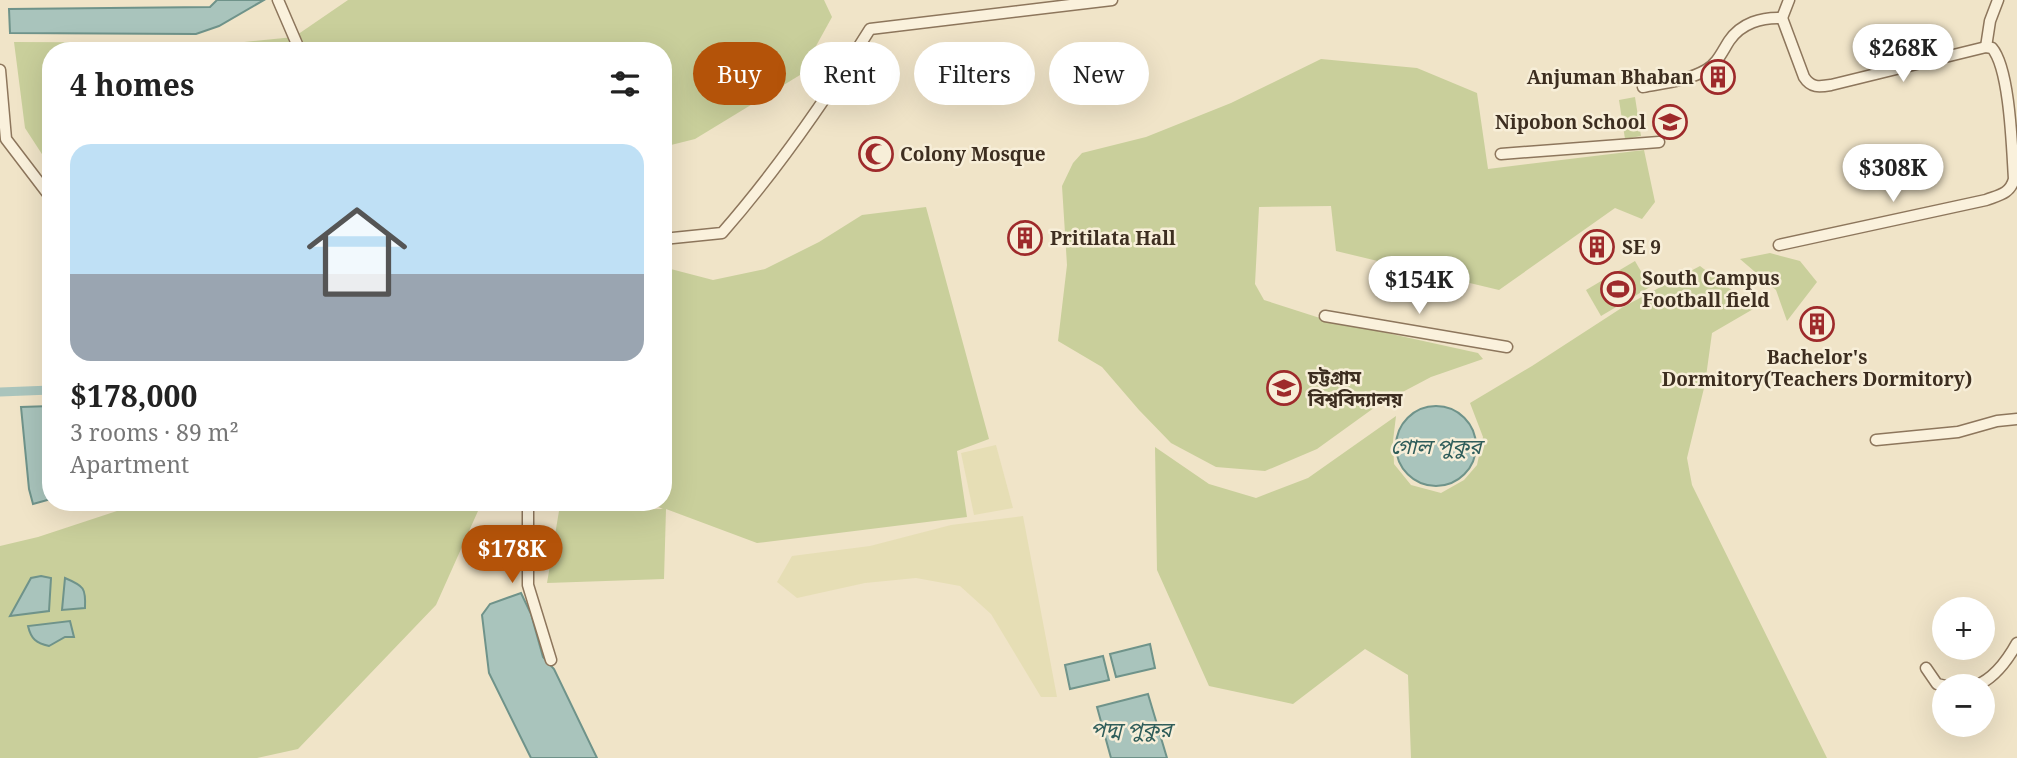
<!DOCTYPE html>
<meta charset="utf-8">
<style>
:root{--surface:#fff;--page:#f2f2f2;--text:#222;--muted:#767676;--line:#e0e0e0;--accent:#b45309}
body{margin:0;font-family:"Noto Serif","Noto Sans Bengali",serif;background:var(--page);color:var(--text);height:100vh;display:flex;flex-direction:column;font-size:26px;white-space:nowrap}
*{box-sizing:border-box;margin:0}
p{font-size:23px;color:var(--muted)}
.icon{flex:none;width:38px;height:38px;fill:none;stroke:currentColor;stroke-width:2;stroke-linecap:round;stroke-linejoin:round}
.map{position:relative;flex:1;overflow:hidden}
.details{position:absolute;left:42px;top:42px;width:630px;height:469px;display:flex;flex-direction:column;background:var(--surface);border-radius:28px;box-shadow:0 7px 28px #0002}
.details>*{flex:none}
.hud{position:absolute;left:693px;top:42px;width:665px;height:63px;display:flex;gap:14px}
.fabs{position:absolute;left:1932px;top:597px;display:grid;gap:14px}
.fabs a{display:grid;place-items:center;width:63px;height:63px;border-radius:50%;background:var(--surface);box-shadow:0 7px 28px #0002;font-size:35px}
.price{position:absolute;translate:-50% -60px;padding:0 16px;border-radius:24px;background:#fff;color:#222;font-size:23px;line-height:46px;filter:drop-shadow(0 2px 4px #0008)}
.price::after{content:'';position:absolute;left:50%;top:42px;width:21px;height:16px;margin-left:-10px;background:inherit;clip-path:polygon(0 0,100% 0,50% 100%)}
.price.active{background:var(--accent);color:#fff}
ul{padding:0;list-style:none}
li{display:grid;align-content:center;gap:14px;height:371px;padding:0 28px}
li+li{border-top:2px solid var(--line)}
li span{display:grid;place-items:center;height:217px;border-radius:21px;color:#555}
li>.icon{margin-inline-start:auto}
span .icon{width:126px;height:126px;fill:#fffc;stroke-width:1}
li b{font-size:30px}
h2{display:flex;justify-content:space-between;align-items:center;height:84px;padding:0 28px;font-size:30px}
.chip{padding:0 24px;border-radius:32px;background:var(--surface);box-shadow:0 7px 28px #0002;font-size:24px;line-height:63px}
.chip.active{background:var(--accent);color:#fff}
.map>svg:first-child{display:block}
.farmland{fill:#e6deb5}
.green{fill:#c9cf9b}
.water{fill:#a9c4bc;stroke:#6f938a;stroke-width:2}
.lines{fill:none;stroke-linecap:round;stroke-linejoin:round}
.canal{stroke:#a9c4bc;stroke-width:9}
.minor-casing{stroke:#8d765c;stroke-width:13}
.minor{stroke:#faf1dc;stroke-width:10}
.labels{text-anchor:middle;dominant-baseline:central;stroke-width:5;stroke-linejoin:round;paint-order:stroke}
.poi-label{font-size:19px;font-weight:bold;fill:#3d2e20;stroke:#f7eed8;text-anchor:start}
.water-label{font-size:21px;font-style:italic;fill:#2f5d5a;stroke:#f7eed8}
</style>
<div class="map">
<svg width="2017" height="758" viewBox="0 0 2017 758">
<rect width="100%" height="100%" fill="#f0e4c8"/>
<g class="farmland">
<path d="M996,445L1013,508L974,515L961,453Z"/>
<path d="M1023,516L1057,697H1041L991,614L960,586L916,578L865,583L797,598L777,582L792,556L870,546L951,525Z"/>
</g>
<g class="green">
<path d="M348,0H824L832,17L800,75L695,139L663,147V51H51V168L25,128L14,42L235,43L294,37Z"/>
<path d="M1321,59L1417,68L1477,93L1488,169L1644,150L1655,202L1642,219L1615,208L1499,290L1336,251L1331,206L1259,207L1255,284L1264,300L1323,319L1478,353L1483,359L1431,377L1378,405L1317,449L1265,471L1216,467L1171,443L1139,410L1102,367L1058,341L1067,265L1062,186L1073,163L1082,153L1146,137L1231,103Z"/>
<path d="M1635,97L1641,136L1625,139L1619,100Z"/>
<path d="M926,207L989,439L957,451L967,517L757,543L666,509L664,579L547,583L559,511L663,509L647,502H663V267L713,280L765,269L819,242L862,215Z"/>
<path d="M1770,253L1800,261L1817,282L1787,321L1776,290L1740,259Z"/>
<path d="M1635,261L1650,287L1601,316L1586,290Z"/>
<path d="M1700,266L1755,308L1712,333L1705,384L1687,458L1692,485L1827,758H1411L1408,675L1365,649L1293,704L1209,686L1157,570L1155,447L1209,484L1256,498L1308,478L1396,416L1393,441L1394,464L1411,485L1441,493L1464,480L1477,465L1483,437L1470,403L1532,366L1623,307Z"/>
<path d="M128,502H482L436,605L298,749L257,758H0V546L38,537L123,509Z"/>
</g>
<g class="water">
<path d="M217,0H264L219,26L196,34L10,33L9,9L210,7Z"/>
<path d="M51,406V499L33,504L29,489L21,407Z"/>
<circle cx="1436" cy="446" r="40"/>
<path d="M41,576L51,578L49,611L10,616L31,578Z"/>
<path d="M65,578C84,586 86,588 85,608L62,610Z"/>
<path d="M521,593L531,614L543,657L554,669L597,758H531L489,673L482,615L490,604Z"/>
<path d="M70,621L74,637H65L49,646C36,643 31,639 28,626Z"/>
<path d="M1150,644L1155,668L1116,677L1110,654Z"/>
<path d="M1103,656L1109,680L1070,689L1065,665Z"/>
<path d="M1148,694L1167,758H1111L1097,707Z"/>
</g>
<g class="lines">
<path class="canal" d="M0,392L51,390"/>
<g class="minor-casing">
<g id="minor">
<path d="M278,0L300,51"/>
<path d="M1782,18L1789,0"/>
<path d="M1986,47L1990,21L1998,0"/>
<path d="M0,70L6,139L51,198"/>
<path d="M1643,87C1663,83 1687,81 1706,70C1717,64 1722,52 1729,41C1741,23 1762,17 1782,18"/>
<path d="M1501,154L1659,142"/>
<path d="M663,239L722,233C778,169 825,101 870,29L1112,0"/>
<path d="M1779,245L1986,200C1999,195 2010,194 2014,179C2012,149 2010,69 1992,48L1986,47L1831,85C1819,87 1811,88 1804,77L1782,18"/>
<path d="M1325,316L1507,347"/>
<path d="M1876,440L1958,432L1997,421L2017,419"/>
<path d="M528,502V585L551,660"/>
<path d="M1926,668L1937,684L1946,686"/>
<path d="M1975,686C1994,679 2007,661 2017,643"/>
</g>
</g>
<use href="#minor" class="minor"/>
</g>
<defs>
<g id="building-ring" transform="scale(1.75)"><circle r="9.5" fill="#f7eed8" stroke="#9e2a2b" stroke-width="1.5"/><path d="M-4-6H4V6H1V3H-1V6H-4ZM-2.5-4.3h1.7v1.8h-1.7ZM.8-4.3h1.7v1.8H.8ZM-2.5-1h1.7V.8h-1.7ZM.8-1h1.7V.8H.8Z" fill="#9e2a2b"/></g>
<g id="school-ring" transform="scale(1.75)"><circle r="9.5" fill="#f7eed8" stroke="#9e2a2b" stroke-width="1.5"/><path d="M0-5L7-2L0 1L-7-2ZM-4 1L0 2.5L4 1V4Q0 6-4 4Z" fill="#9e2a2b"/></g>
<g id="mosque-ring" transform="scale(1.75)"><circle r="9.5" fill="#f7eed8" stroke="#9e2a2b" stroke-width="1.5"/><path d="M3.5-4.9A6 6 0 1 0 3.5 4.9A5 5 0 1 1 3.5-4.9Z" fill="#9e2a2b"/></g>
<g id="stadium-ring" transform="scale(1.75)"><circle r="9.5" fill="#f7eed8" stroke="#9e2a2b" stroke-width="1.5"/><path d="M0-5a6.5 5 0 1 0 0 10a6.5 5 0 1 0 0-10ZM-3.5-1.8h7v3.6h-7Z" fill="#9e2a2b"/></g>
<g id="university-ring" transform="scale(1.75)"><circle r="9.5" fill="#f7eed8" stroke="#9e2a2b" stroke-width="1.5"/><path d="M0-5L7-2L0 1L-7-2ZM-4 1L0 2.5L4 1V4Q0 6-4 4Z" fill="#9e2a2b"/></g>
</defs>
<g fill-rule="evenodd">
<use href="#building-ring" x="1718" y="77"/>
<use href="#school-ring" x="1670" y="122"/>
<use href="#mosque-ring" x="876" y="154"/>
<use href="#building-ring" x="1025" y="238"/>
<use href="#building-ring" x="1597" y="247"/>
<use href="#stadium-ring" x="1618" y="289"/>
<use href="#building-ring" x="1817" y="324"/>
<use href="#university-ring" x="1284" y="388"/>
</g>
<g class="labels">
<g class="poi-label">
<text x="1694" y="77" text-anchor="end">Anjuman Bhaban</text>
<text x="1646" y="122" text-anchor="end">Nipobon School</text>
<text x="900" y="154">Colony Mosque</text>
<text x="1050" y="238">Pritilata Hall</text>
<text x="1622" y="247">SE 9</text>
<text x="1642" y="278">South Campus<tspan x="1642" dy="22">Football field</tspan></text>
<text x="1817" y="357" text-anchor="middle">Bachelor's<tspan x="1817" dy="22">Dormitory(Teachers Dormitory)</tspan></text>
<text x="1308" y="377">চট্টগ্রাম<tspan x="1308" dy="22">বিশ্ববিদ্যালয়</tspan></text>
</g>
<g class="water-label">
<text x="1436" y="446">গোল পুকুর</text>
<text x="1131" y="729">পদ্ম পুকুর</text>
</g>
</g>
</svg>
<div class="fabs">
<a>+</a>
<a>−</a>
</div>
<b class="price" style="left:1903px;top:84px">$268K</b>
<b class="price" style="left:1893px;top:204px">$308K</b>
<b class="price" style="left:1419px;top:316px">$154K</b>
<b class="price active" style="left:512px;top:585px">$178K</b>
<div class="hud">
<a class="chip active">Buy</a>
<a class="chip">Rent</a>
<a class="chip">Filters</a>
<a class="chip">New</a>
</div>
<section class="details">
<h2>4 homes<svg class="icon" aria-label="filters" viewBox="0 0 24 24"><path d="M4 7h16M4 17h16"/><circle cx="9" cy="7" r="2"/><circle cx="15" cy="17" r="2"/></svg></h2>
<ul>
<li><span style="background:linear-gradient(#bfe0f5 60%,#9aa5b1 0)"><svg class="icon" aria-label="home" viewBox="0 0 24 24"><path d="M3 11l9-7 9 7M6 9v11h12V9"/></svg></span><div><b>$178,000</b><p>3 rooms · 89 m²</p><p>Apartment</p></div></li>
</ul>
</section>
</div>
